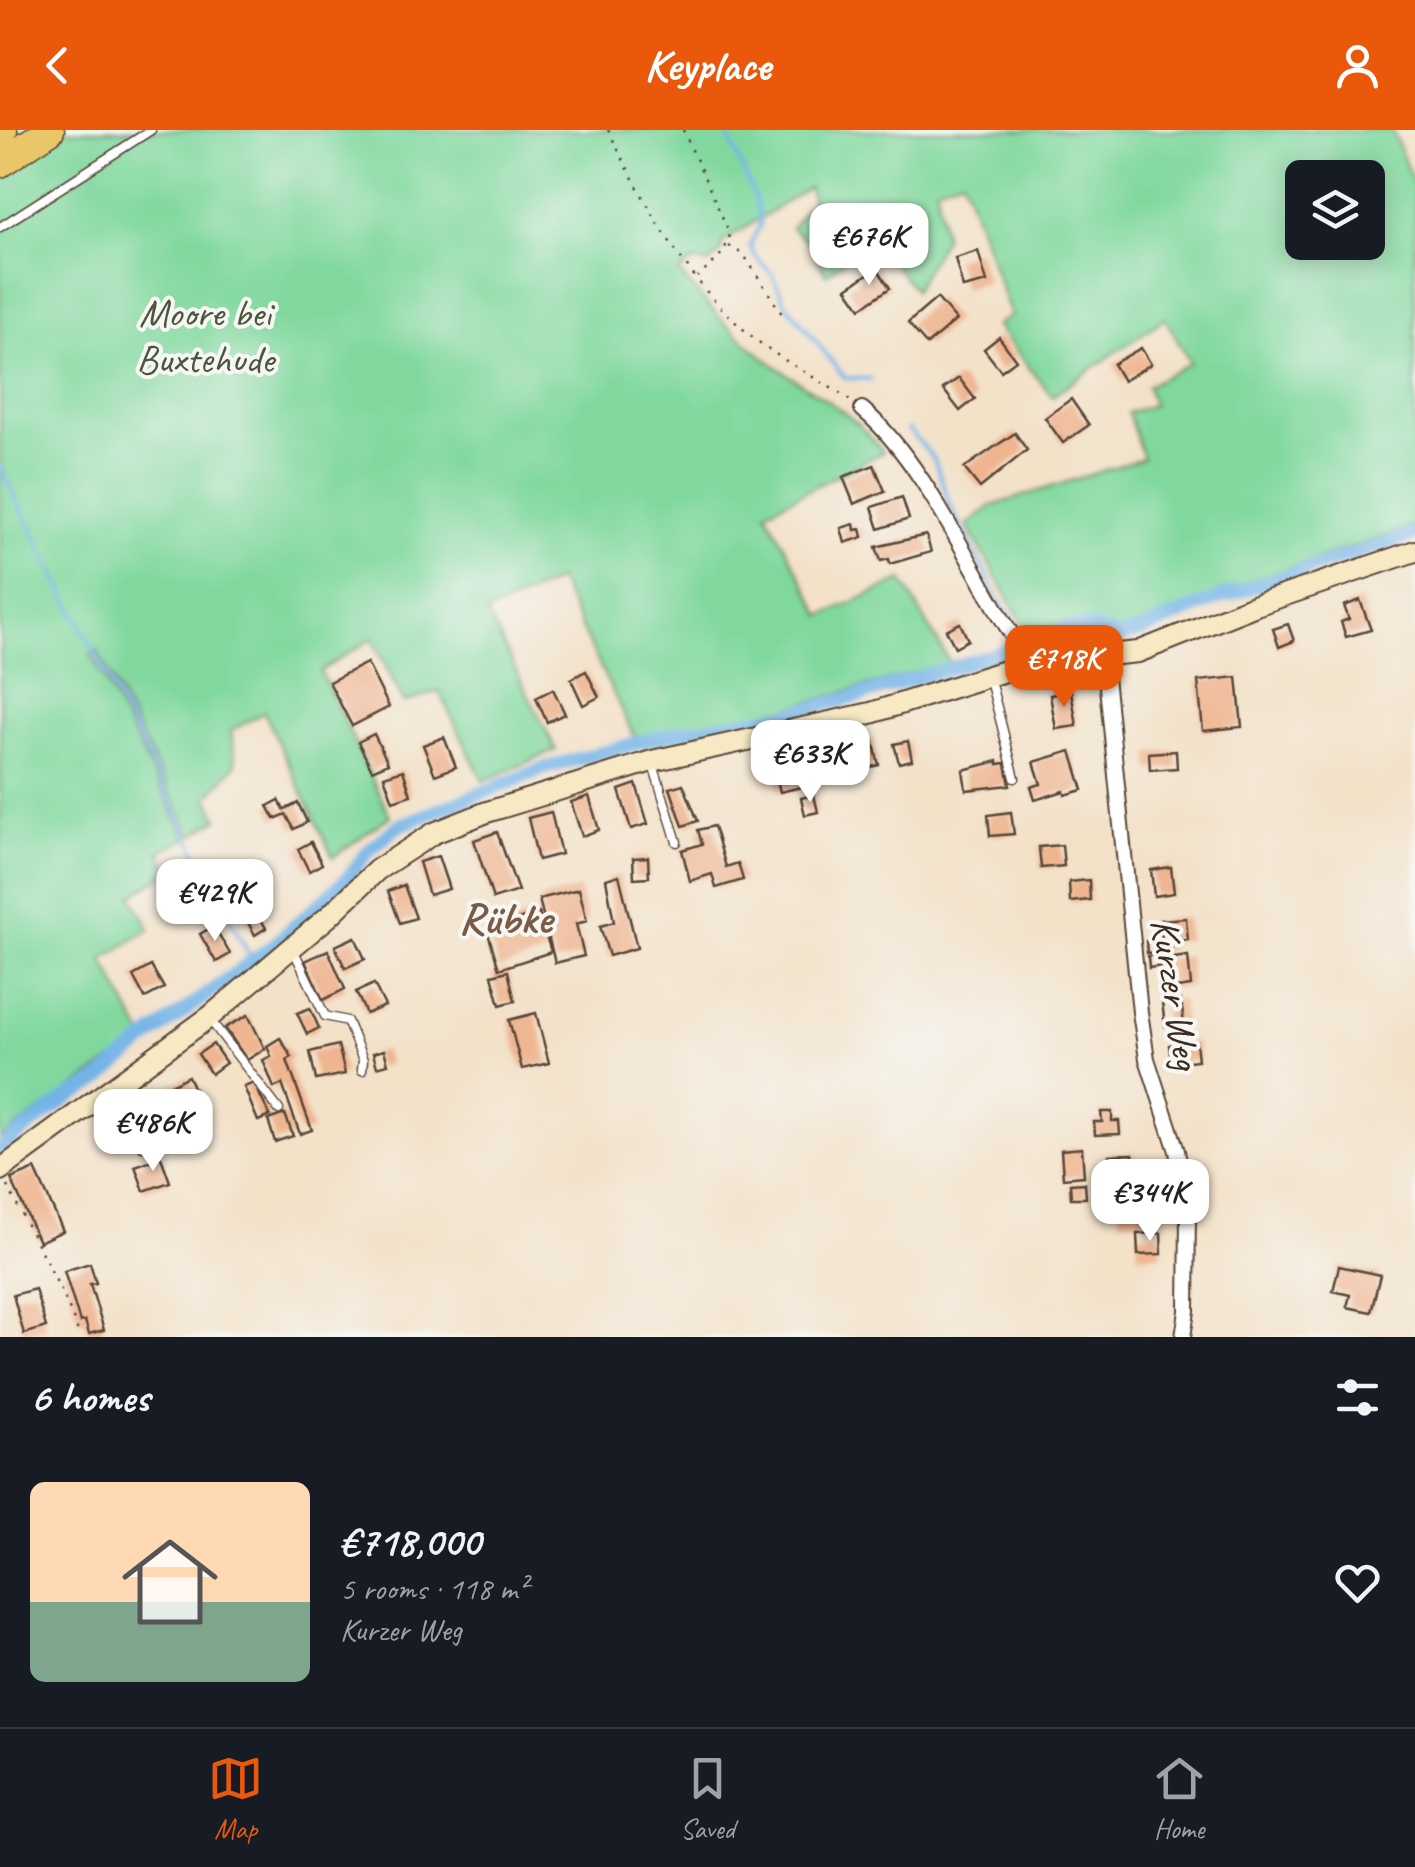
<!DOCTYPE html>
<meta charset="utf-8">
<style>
:root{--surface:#171b24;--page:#242831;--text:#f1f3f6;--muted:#9ea1a6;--line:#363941;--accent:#ea580c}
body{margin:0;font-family:Caveat,sans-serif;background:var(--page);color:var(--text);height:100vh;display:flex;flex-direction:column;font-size:38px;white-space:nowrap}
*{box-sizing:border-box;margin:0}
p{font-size:32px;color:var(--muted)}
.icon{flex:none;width:55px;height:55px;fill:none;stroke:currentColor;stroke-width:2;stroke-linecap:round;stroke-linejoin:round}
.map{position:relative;height:1207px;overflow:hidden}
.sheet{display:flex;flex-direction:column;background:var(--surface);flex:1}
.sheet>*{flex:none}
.buttons{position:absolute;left:1285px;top:30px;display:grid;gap:20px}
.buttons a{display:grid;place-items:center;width:100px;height:100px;border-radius:15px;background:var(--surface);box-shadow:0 5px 25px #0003;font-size:50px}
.price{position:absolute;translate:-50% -85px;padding:0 22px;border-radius:20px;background:#fff;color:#222;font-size:32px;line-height:65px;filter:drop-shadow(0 2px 5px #0008)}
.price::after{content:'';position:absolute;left:50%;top:60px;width:30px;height:22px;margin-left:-15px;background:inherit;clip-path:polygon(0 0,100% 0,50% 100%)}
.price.on{background:var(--accent);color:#fff}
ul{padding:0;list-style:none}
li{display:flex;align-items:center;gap:30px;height:250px;padding:0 30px}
li span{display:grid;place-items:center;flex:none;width:280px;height:200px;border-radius:15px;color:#555}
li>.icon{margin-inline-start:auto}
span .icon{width:120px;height:120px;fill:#fffc;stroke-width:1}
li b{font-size:42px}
h2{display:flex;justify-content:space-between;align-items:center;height:120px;padding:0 30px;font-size:42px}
header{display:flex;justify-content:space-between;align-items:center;height:130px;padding:0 30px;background:var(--accent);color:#fff;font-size:45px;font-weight:700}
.tabs{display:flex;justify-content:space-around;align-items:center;height:140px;border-top:2px solid var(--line);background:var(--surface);font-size:28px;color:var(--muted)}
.tabs a{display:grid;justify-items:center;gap:5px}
.tabs .on{color:var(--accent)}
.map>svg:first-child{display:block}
.green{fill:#80d89e;stroke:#5e815e;stroke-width:2.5;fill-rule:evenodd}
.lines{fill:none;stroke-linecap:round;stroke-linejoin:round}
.stream{stroke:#73b4e7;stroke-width:4}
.canal{stroke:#73b4e7;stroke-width:14}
.building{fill:#efb590}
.lane-casing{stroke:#574538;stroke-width:11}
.street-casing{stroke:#574538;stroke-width:18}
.secondary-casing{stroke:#574538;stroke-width:24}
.highway-casing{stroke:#574538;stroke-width:31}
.path{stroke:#574538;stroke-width:2.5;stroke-dasharray:2.5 8;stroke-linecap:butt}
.lane{stroke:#fff;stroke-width:8}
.street{stroke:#fff;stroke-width:14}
.secondary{stroke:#f6e9c3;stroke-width:20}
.highway{stroke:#e9c769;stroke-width:28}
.labels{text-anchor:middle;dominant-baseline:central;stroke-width:8;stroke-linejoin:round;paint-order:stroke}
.park-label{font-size:40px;fill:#4c563e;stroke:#f6f6f2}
.street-label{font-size:40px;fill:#3b2a1e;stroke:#f6f6f2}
.quarter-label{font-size:45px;font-weight:bold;fill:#7a5b46;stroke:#f6f6f2}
</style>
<header><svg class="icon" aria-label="back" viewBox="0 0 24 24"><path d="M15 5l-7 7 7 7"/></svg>Keyplace<svg class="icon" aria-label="person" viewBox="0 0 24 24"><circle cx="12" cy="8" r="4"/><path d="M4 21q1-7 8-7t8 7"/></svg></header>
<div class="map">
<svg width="1415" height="1207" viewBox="0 0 1415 1207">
<rect width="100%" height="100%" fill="#f6f6f2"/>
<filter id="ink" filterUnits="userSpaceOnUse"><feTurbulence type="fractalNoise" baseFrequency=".01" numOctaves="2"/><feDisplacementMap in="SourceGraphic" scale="20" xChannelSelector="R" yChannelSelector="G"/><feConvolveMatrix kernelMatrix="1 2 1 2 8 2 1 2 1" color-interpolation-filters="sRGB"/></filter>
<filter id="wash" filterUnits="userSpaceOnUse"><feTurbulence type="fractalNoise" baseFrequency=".0048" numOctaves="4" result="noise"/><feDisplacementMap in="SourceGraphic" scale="40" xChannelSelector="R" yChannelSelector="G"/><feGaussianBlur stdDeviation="2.25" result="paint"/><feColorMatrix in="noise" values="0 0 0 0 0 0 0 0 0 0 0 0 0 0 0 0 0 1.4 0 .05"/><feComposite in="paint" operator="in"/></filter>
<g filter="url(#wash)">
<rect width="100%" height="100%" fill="#f3e1c8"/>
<path class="green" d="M0,0H1392L1415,58V396L1225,460L1139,498L1121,502L1090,492L1068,494L1031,508L967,395L991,376L1143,328L1128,283L1153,275L1147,256L1190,233L1165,188L1052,266L996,195L1011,186L962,48L936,57L944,108L914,160L873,108L826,145L808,112L791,98L812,71L809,57L722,113V121L709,134L693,132L679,142C704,172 731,201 761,225C806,261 846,274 883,322L766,381L822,486L902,450L950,533L769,583L635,608L558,450L487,483L556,620L483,651L439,561L404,573L372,509L320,541L390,686L333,727L264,582L231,601L236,634L208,667L218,689L192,706L97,520L91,524L187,709L160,721L170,741L132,766L150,799L103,829L144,908L0,1009ZM1302,48H1368V112H1302Z"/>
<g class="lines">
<g class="stream">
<path d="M726,0L755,68L761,93L750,115L754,125L772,144L785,172L845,248L871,249"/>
<path d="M908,299L934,329L950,375L1001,473L1029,514"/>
<path d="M0,337L252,831"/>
</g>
<path class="canal" d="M0,1018L69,967L96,952L156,902L271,817L347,749L367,722L398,696L545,638L675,603L789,584L858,566L1029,514L1066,498L1087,497L1121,506L1141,501L1221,467L1415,404"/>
</g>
<g id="blocks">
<g class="building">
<path d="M978,121L987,152L963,158L955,128Z"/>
<path d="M877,138L890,158L861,178L847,158Z"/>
<path d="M937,168L956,190L927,215L908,193Z"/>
<path d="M999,207L1016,230L1001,241L984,219Z"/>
<path d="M1141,218L1151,234L1123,251L1113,234Z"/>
<path d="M959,248L975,269L960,281L943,259Z"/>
<path d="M1071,269L1089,295L1063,313L1045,288Z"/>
<path d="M1015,303L1027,320L980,358L964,338Z"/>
<path d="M874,335L885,361L854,374L843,347Z"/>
<path d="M902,367L909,389L879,399L872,377Z"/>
<path d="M854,394L855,400L861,399L863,407L845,413L841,398Z"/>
<path d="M926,405L931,422L890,434L889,429L881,431L876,417Z"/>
<path d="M1360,470L1371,500L1346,507L1341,492L1349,489L1344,476Z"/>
<path d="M960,493L968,510L955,517L946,500Z"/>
<path d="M1288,494L1294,511L1279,517L1273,499Z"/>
<path d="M367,533L389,577L352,596L329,552Z"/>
<path d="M586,541L599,567L583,575L571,549Z"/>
<path d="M1237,547L1242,597L1203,601L1198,551Z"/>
<path d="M553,559L565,584L547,592L536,568Z"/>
<path d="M1071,561L1077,596L1056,599L1050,565Z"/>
<path d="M374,604L388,633L372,640L358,612Z"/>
<path d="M444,607L456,637L435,645L423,615Z"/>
<path d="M873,610L879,635L863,639L857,614Z"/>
<path d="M908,611L912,630L899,633L894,614Z"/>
<path d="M1071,621L1083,660L1065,665L1064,661L1035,670L1031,657L1041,654L1034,632Z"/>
<path d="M1176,621L1177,638L1150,640L1149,623Z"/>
<path d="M998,631V634L1006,633L1010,655L966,660L963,640Z"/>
<path d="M802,636L806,656L780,662L775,642Z"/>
<path d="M403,640L411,665L393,671L384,646Z"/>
<path d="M636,654L648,694L631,699L619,660Z"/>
<path d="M683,654L698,691L683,696L670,658Z"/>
<path d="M814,665L818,682L805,685L801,668Z"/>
<path d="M589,666L599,700L582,706L571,672Z"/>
<path d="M279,670L284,680L298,673L307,692L294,699L286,684L275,689L268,676Z"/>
<path d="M551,682L561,724L538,730L528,688Z"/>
<path d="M1011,682L1014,704L990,706L988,685Z"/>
<path d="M714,696L726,737L738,733L743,750L716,758L712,744L690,751L682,720L702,714L698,700Z"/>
<path d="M497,702L518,761L493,769L474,710Z"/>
<path d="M311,712L322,734L309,741L298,719Z"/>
<path d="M1062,715L1064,736L1041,738L1039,717Z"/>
<path d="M438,726L449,759L429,765L419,732Z"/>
<path d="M648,727L649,747L634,748L633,728Z"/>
<path d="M1171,737L1174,763L1154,766L1151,740Z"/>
<path d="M619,745L637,818L609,826L600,796L614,792L606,749Z"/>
<path d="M1089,750L1090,770L1070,772L1069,752Z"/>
<path d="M404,755L416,788L400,793L388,761Z"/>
<path d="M579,759L587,791L576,794L584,826L555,833L539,769Z"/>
<path d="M256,781L266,798L255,805L245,787Z"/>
<path d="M539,783L551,822L499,839L487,800Z"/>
<path d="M1186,788L1188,810L1170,811L1171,820L1147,823L1146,811L1162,809L1160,790Z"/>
<path d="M214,796L230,824L216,832L200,804Z"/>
<path d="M355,807L365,829L345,838L335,816Z"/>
<path d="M328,820L345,859L323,870L305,831Z"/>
<path d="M1166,823L1167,829L1188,826L1191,856L1170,859L1168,835L1149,838L1148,826Z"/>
<path d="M151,836L164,858L145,868L133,846Z"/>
<path d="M508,841L515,871L500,875L492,845Z"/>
<path d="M374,854L385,876L366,884L356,862Z"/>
<path d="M1181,870L1184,894L1165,896L1162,872Z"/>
<path d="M310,878L319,898L307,904L297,883Z"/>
<path d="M536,883L549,933L522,939L509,890Z"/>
<path d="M248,885L265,919L247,930L225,898Z"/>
<path d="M280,908L292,927L287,930L312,1000L300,1004L282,954L274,958L263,930L271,926L267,916Z"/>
<path d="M1196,912L1198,930L1171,933L1169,915Z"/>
<path d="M213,914L226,933L211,944L198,924Z"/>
<path d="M338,915L345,944L316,950L310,922Z"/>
<path d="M384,920L388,934L377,937L373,923Z"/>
<path d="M188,946L199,970L182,978L171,955Z"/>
<path d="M254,953L270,986L258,991L244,957Z"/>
<path d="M153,967L162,994L141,1000L132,973Z"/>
<path d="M1101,982H1112V991H1119L1120,1004L1095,1005L1094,992H1102Z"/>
<path d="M285,984L293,1006L275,1012L268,990Z"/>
<path d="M1082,1018L1084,1046L1063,1048L1061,1020Z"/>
<path d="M1133,1024L1134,1040L1110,1042L1109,1025Z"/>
<path d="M161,1027L170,1052L144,1061L135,1036Z"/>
<path d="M35,1039L63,1101L39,1112L11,1049Z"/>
<path d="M1085,1053L1086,1068H1071L1070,1054Z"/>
<path d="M1162,1064L1163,1089L1120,1091L1119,1065Z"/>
<path d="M1161,1103L1162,1124L1138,1125L1137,1104Z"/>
<path d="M90,1133L96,1153L90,1154L104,1200L89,1204L85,1191L80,1192L64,1141Z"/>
<path d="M1339,1136L1380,1145L1371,1182L1347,1177L1350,1165L1333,1161Z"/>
<path d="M35,1159L46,1197L24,1204L13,1165Z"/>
</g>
</g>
</g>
<g filter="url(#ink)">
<use href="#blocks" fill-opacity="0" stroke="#574538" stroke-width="2.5"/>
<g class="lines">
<g class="lane-casing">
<g id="lane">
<path d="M0,97L151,0"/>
<path d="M989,546L1015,648"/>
<path d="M652,631L677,712"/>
<path d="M294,821L325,886L347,891L363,930L362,940"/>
<path d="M211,891L279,980"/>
<path d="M114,958L143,1016"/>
</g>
</g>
<g class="street-casing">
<g id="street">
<path d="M862,279C931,337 977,458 1030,533"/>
<path d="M1104,527L1140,882L1147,929L1177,1021L1188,1084L1187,1181L1183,1207"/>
</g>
</g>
<g class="secondary-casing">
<path id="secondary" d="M0,1040L212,885L328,787L377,740L434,703L487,682L652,631L871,583L1030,533L1138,522L1256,475L1415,421"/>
</g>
<g class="highway-casing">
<g id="highway">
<path d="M0,2L3,0"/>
<path d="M0,33L50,0"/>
</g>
</g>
<g class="path">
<path d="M608,0C648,79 689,158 760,213C789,235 823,251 852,272"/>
<path d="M683,0L730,104C726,124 712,135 697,147"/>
<path d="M729,116L744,125L782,184"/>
<path d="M8,1056C31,1107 62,1154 80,1207"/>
</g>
<use href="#lane" class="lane"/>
<use href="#street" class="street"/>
<use href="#secondary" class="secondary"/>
<use href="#highway" class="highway"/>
</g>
</g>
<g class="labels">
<g class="park-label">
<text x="205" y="183">Moore bei<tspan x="205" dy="46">Buxtehude</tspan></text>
</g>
<g class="street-label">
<text transform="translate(1176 864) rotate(81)">Kurzer Weg</text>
</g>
<g class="quarter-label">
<text x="505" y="788">Rübke</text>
</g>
</g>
</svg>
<div class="buttons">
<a><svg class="icon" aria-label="layers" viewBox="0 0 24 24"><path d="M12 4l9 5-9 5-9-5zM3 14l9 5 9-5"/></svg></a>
</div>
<b class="price" style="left:869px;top:158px">€676K</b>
<b class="price on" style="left:1064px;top:580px">€718K</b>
<b class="price" style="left:810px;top:675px">€633K</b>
<b class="price" style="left:215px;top:814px">€429K</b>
<b class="price" style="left:153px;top:1044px">€486K</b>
<b class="price" style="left:1150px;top:1114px">€344K</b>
</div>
<section class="sheet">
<h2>6 homes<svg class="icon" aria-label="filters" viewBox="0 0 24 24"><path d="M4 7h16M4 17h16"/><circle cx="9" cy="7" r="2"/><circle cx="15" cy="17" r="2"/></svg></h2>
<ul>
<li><span style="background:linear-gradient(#ffd9b3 60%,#7fa58c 0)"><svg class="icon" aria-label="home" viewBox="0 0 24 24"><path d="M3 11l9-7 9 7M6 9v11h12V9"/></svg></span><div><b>€718,000</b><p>5 rooms · 118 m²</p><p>Kurzer Weg</p></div><svg class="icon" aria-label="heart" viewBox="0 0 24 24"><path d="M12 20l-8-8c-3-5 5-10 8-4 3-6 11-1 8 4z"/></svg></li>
</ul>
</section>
<nav class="tabs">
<a class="on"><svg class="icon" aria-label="map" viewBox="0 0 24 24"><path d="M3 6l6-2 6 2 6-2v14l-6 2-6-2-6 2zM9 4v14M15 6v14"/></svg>Map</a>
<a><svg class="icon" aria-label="saved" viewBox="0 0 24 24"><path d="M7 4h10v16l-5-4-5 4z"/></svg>Saved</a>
<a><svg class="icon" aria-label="home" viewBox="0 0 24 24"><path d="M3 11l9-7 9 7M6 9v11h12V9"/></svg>Home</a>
</nav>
